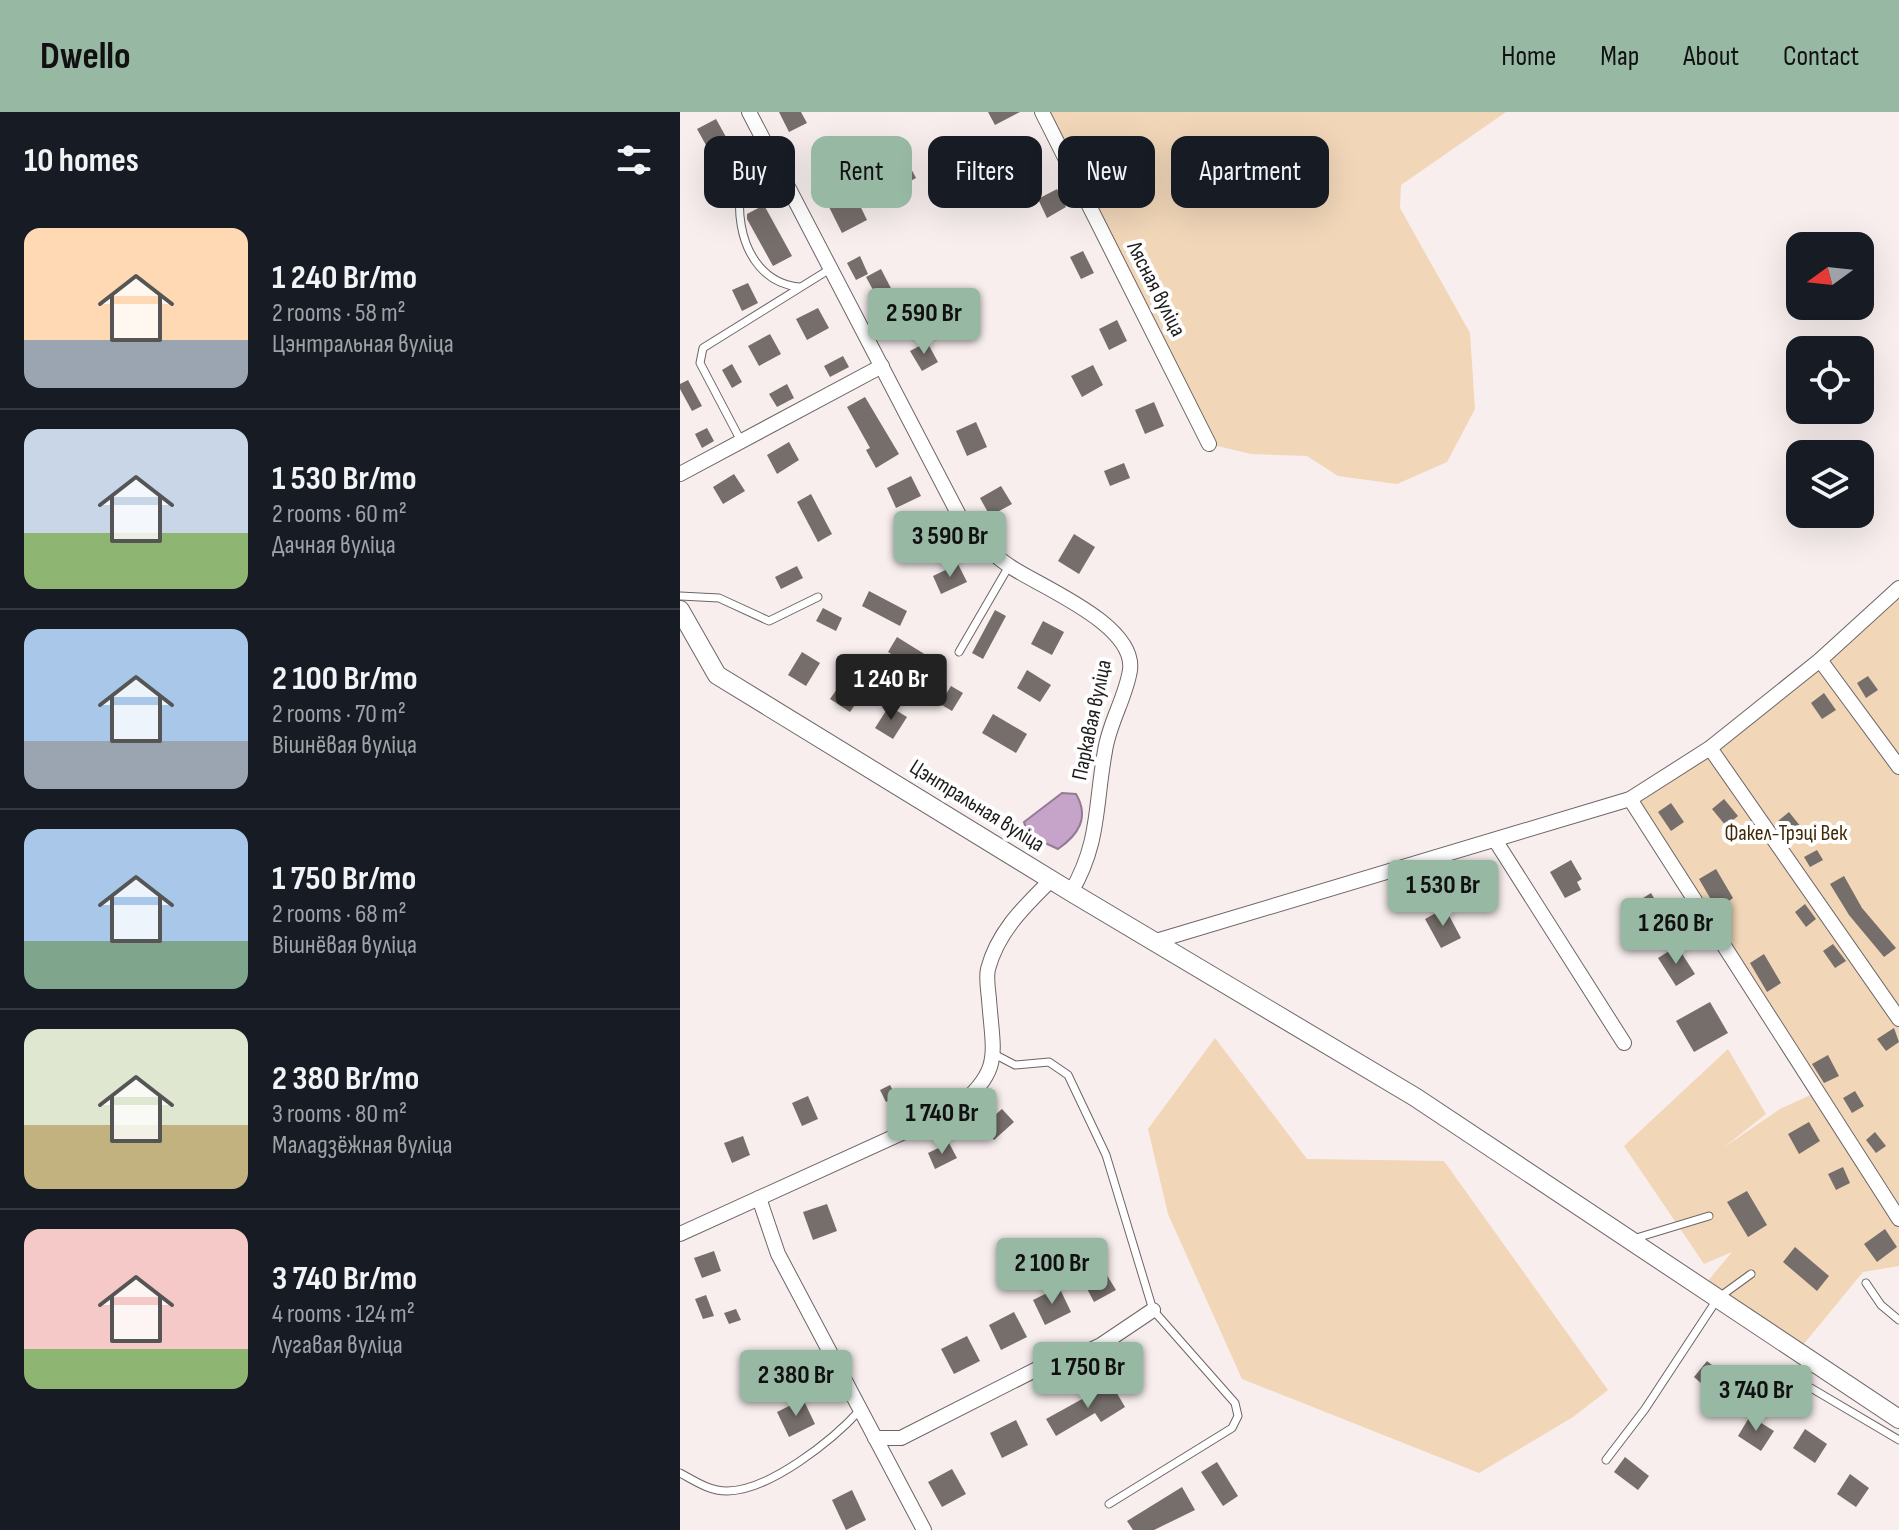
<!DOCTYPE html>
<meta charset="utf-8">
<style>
:root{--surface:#171b24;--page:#242831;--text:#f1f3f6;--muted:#9ea1a6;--line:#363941;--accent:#97b8a3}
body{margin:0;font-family:"Sofia Sans Condensed",sans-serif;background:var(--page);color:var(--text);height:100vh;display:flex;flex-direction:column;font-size:30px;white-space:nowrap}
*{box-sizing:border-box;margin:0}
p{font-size:26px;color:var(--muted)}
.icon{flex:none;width:44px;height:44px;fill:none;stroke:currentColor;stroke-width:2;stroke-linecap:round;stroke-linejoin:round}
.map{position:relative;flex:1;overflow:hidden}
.details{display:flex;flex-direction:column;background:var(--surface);width:680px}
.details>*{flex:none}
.guide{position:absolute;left:24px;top:24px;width:760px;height:72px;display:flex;gap:16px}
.needle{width:52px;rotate:255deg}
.fabs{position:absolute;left:1106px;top:120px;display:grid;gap:16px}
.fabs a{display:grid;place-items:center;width:88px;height:88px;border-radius:16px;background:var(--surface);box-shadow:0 8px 32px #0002;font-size:40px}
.price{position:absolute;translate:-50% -68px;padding:0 18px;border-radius:8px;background:var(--accent);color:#111;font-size:26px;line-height:52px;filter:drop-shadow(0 2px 4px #0008)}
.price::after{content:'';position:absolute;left:50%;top:48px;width:24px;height:18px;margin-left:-12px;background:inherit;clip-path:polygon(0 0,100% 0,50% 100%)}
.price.current{background:#222;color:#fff}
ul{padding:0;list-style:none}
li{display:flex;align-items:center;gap:24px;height:200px;padding:0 24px}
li+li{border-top:2px solid var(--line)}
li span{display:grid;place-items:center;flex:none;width:224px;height:160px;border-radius:16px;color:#555}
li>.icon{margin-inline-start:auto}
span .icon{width:96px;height:96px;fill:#fffc;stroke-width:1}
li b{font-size:34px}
h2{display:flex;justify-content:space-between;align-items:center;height:96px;padding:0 24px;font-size:34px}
.chip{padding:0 28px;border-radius:16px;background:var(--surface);box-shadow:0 8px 32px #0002;font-size:28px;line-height:72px}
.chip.current{background:var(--accent);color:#111}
header{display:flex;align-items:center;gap:48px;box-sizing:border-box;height:112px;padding:0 40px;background:var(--accent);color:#111}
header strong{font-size:38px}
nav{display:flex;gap:44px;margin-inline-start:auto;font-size:28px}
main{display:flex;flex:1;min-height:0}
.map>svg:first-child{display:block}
.green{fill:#f1d6b8}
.water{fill:#c6a3c9;stroke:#947a95;stroke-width:2}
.building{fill:#766e6b}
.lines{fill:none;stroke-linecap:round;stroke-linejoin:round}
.service-casing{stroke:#6d6565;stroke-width:9}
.minor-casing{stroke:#6d6565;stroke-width:16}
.tertiary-casing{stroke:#6d6565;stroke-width:20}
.service{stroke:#fff;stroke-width:7}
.minor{stroke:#fff;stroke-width:14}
.tertiary{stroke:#fff;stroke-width:18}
.labels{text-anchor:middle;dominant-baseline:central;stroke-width:8;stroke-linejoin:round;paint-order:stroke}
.street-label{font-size:22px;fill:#1e1b1b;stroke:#fff}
.park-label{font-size:22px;fill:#422a09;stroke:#fff}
</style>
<header>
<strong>Dwello</strong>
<nav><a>Home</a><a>Map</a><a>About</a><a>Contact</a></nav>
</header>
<main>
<section class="details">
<h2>10 homes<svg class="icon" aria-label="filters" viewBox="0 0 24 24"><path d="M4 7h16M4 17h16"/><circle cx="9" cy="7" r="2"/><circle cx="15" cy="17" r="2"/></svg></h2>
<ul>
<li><span style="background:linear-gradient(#ffd9b3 70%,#9aa5b1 0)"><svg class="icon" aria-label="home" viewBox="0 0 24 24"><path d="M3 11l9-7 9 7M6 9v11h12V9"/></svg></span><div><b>1 240 Br/mo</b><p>2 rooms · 58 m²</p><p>Цэнтральная вуліца</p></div></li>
<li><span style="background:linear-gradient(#c9d6e8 65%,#8fb573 0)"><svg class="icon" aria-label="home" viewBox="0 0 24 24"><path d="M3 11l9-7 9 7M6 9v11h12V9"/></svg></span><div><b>1 530 Br/mo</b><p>2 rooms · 60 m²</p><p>Дачная вуліца</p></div></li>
<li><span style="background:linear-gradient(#a9c7e8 70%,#9aa5b1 0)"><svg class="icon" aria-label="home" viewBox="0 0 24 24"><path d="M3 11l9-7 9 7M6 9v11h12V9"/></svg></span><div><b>2 100 Br/mo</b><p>2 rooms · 70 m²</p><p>Вішнёвая вуліца</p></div></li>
<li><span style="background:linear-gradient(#a9c7e8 70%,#7fa58c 0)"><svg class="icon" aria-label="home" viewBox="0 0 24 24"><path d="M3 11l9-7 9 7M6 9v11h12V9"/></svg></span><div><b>1 750 Br/mo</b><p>2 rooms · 68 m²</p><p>Вішнёвая вуліца</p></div></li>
<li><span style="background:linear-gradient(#dfe7d0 60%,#c2b280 0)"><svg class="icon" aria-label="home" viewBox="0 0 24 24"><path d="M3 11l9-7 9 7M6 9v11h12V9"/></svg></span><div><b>2 380 Br/mo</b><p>3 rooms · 80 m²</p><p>Маладзёжная вуліца</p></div></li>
<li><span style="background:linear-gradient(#f6c9c9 75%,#8fb573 0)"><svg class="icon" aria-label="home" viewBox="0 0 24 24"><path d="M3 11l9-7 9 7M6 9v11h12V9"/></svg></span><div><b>3 740 Br/mo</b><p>4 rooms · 124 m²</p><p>Лугавая вуліца</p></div></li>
</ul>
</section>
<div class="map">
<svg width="1219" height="1418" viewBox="0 0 1219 1418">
<rect width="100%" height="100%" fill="#f8eeee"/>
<g class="green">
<path d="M362,0H826L721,73L720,96L790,221L795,297L767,350L717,372L658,364L627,344L571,342L529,332Z"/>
<path d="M1219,476V1154L1183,1160L1118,1239L1022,1176L1052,1140L1024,1152L944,1034L1048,937L1086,1002L1043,1036L1100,997L1137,980L950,687L1031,636Z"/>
<path d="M535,926L627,1047L764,1049L928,1278L893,1305L799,1361L562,1267L488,1102L468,1017Z"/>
</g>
<path class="water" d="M382,681L396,682C410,706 398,723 378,737L348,723L344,710Z"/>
<g class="building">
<path d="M99,0H121L127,11L109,20Z"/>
<path d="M308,0H340L315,13Z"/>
<path d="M36,7L55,41L36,51L17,17Z"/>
<path d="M352,29L361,49L341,60L331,40Z"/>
<path d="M218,32L236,66L221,74L203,41Z"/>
<path d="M160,52L187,108L162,121L134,65Z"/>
<path d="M377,77L386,95L367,106L358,87Z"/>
<path d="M84,93L112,144L93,154L67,107V102Z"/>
<path d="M403,139L414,161L401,167L390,145Z"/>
<path d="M180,144L188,162L176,168L167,151Z"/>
<path d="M201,157L215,184L200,191L186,165Z"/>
<path d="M68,171L78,191L62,199L52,178Z"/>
<path d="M138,196L149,216L127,228L116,207Z"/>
<path d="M437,208L447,229L429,238L419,217Z"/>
<path d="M90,222L101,242L79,254L68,234Z"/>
<path d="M247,230L258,250L242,259L230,239Z"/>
<path d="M163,244L169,255L150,265L144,254Z"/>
<path d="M52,252L62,270L52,276L42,258Z"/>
<path d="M413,253L423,273L402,285L391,264Z"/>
<path d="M8,268L22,294L12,299L0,277V272Z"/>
<path d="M107,272L114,286L97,295L89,282Z"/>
<path d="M185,285L219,342L196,356L186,338L190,336L167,295Z"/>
<path d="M474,290L484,314L465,322L455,298Z"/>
<path d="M296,310L307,335L287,344L276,319Z"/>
<path d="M27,316L34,329L22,336L15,322Z"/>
<path d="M109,330L119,348L97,362L87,343Z"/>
<path d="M444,351L450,366L430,374L424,359Z"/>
<path d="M54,362L65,379L43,392L33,375Z"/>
<path d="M231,364L241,384L216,396L207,376Z"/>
<path d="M321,374L332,392L310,404L300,386Z"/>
<path d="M131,382L152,422L138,430L117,390Z"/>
<path d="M254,408L263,427L237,440L228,421Z"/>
<path d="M394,422L415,435L399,462L378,449Z"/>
<path d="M278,452L287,470L261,482L253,464Z"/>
<path d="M117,454L123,466L101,477L95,465Z"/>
<path d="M189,479L227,499L220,514L182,494Z"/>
<path d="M143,496L162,506L156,519L136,509Z"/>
<path d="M315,498L326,504L303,547L292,541Z"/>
<path d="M363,509L384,520L372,543L351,532Z"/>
<path d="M217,525L254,548L245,563L208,540Z"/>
<path d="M122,540L140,551L126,574L108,563Z"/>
<path d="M347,558L371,573L360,590L337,576Z"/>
<path d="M166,564L186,577L170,600L150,587Z"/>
<path d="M1188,564L1198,578L1186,586L1177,571Z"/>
<path d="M271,574L283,581L272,599L260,592Z"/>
<path d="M1144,581L1156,598L1142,607L1131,591Z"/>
<path d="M209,594L227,605L213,627L195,616Z"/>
<path d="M313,602L347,622L336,641L302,621Z"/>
<path d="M1044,687L1058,704L1046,714L1032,697Z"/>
<path d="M991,691L1004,710L991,719L978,700Z"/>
<path d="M1109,700L1121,715L1109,724L1098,709Z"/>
<path d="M1137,738L1143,748L1130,755L1124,745Z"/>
<path d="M891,748L902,767L897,770L901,778L885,786L870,760Z"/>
<path d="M1036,757L1053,786L1044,793L1040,787L1033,791L1019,767Z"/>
<path d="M1164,764L1182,796L1216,836L1204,845L1169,803L1150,772Z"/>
<path d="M971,781L981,798L962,810L952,793Z"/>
<path d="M1125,792L1136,807L1126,815L1115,800Z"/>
<path d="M765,796L781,826L761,836L745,807Z"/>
<path d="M1153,832L1166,849L1155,856L1143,839Z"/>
<path d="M997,834L1015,862L996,874L978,846Z"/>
<path d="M1084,842L1101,871L1087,880L1070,851Z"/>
<path d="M1030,890L1048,921L1014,940L996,909Z"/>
<path d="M1214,916L1219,930L1206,939L1197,927Z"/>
<path d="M1148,943L1159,964L1144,971L1132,952Z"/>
<path d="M210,973L217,985L206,990L200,978Z"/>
<path d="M1175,979L1184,994L1172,1001L1163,986Z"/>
<path d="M128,984L138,1007L122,1014L112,991Z"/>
<path d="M322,997L334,1010L314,1028L302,1014Z"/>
<path d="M1129,1010L1140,1029L1119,1042L1108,1022Z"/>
<path d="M1195,1020L1206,1034L1196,1041L1186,1028Z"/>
<path d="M63,1024L70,1043L52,1051L44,1031Z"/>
<path d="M269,1031L277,1046L255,1057L248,1041Z"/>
<path d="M1163,1055L1170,1071L1156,1078L1148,1062Z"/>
<path d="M1067,1079L1087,1113L1068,1125L1047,1090Z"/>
<path d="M147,1092L157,1119L133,1128L123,1100Z"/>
<path d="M1205,1117L1217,1135L1197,1150L1184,1132Z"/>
<path d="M1115,1135L1149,1164L1137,1179L1103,1150Z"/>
<path d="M34,1139L41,1159L22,1166L14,1146Z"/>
<path d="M425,1160L436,1178L414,1190L404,1171Z"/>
<path d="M379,1175L391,1200L365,1213L353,1188Z"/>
<path d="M26,1183L34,1204L23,1207L15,1187Z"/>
<path d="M56,1197L61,1208L49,1212L44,1201Z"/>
<path d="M334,1200L347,1225L321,1238L309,1213Z"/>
<path d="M287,1224L300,1249L274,1262L261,1237Z"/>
<path d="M98,1243L107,1266L87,1274L77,1252Z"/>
<path d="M1027,1249L1043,1262L1030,1279L1014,1265Z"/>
<path d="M431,1271L445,1295L421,1310L415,1301L376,1324L366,1307Z"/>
<path d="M123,1287L135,1312L109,1325L97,1300Z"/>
<path d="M1070,1304L1094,1319L1081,1339L1058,1324Z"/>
<path d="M336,1308L348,1333L322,1346L310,1321Z"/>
<path d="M1125,1317L1147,1332L1135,1351L1113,1336Z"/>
<path d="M945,1345L969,1364L958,1378L934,1360Z"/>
<path d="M537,1350L558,1384L543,1394L521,1360Z"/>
<path d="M272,1357L286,1382L262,1395L248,1370Z"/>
<path d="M1170,1362L1189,1376L1176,1395L1157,1382Z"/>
<path d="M502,1375L515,1398L474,1418H453L447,1409Z"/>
<path d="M172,1378L186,1408L166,1418L152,1388Z"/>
</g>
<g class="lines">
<g class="service-casing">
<g id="service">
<path d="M83,26C44,68 52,168 119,175"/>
<path d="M61,329L20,251L23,236L150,157"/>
<path d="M0,484L39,486L89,509L138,485"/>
<path d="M279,540L329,454"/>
<path d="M314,942L335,953L369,950L388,963L426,1043L473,1198L555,1291L558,1304L552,1316L429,1392"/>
<path d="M953,1127L1029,1104"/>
<path d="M1186,1171L1201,1193L1219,1208"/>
<path d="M1107,1270L1131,1276L1219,1328"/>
<path d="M926,1348L965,1297L1038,1186L1071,1162"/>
<path d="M0,1361C15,1369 29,1379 47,1379C89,1379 153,1328 180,1298"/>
</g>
</g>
<g class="minor-casing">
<g id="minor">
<path d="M69,0L282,409C297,427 311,442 331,455C363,476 456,513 450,558C446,585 429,611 425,639C415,693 420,731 391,780"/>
<path d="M362,0L529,332"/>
<path d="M0,362L202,254"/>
<path d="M1140,548L1219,655"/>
<path d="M1030,636L1219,907"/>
<path d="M950,687L1219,1107"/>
<path d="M815,728L944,931"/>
<path d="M476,829L950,687L1030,636L1140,548L1219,476"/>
<path d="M79,1086L98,1142L244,1418"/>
<path d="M0,1122L277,996C323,957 313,943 309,887C308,877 306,866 308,857C318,819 345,794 371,768"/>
<path d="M195,1326H221L359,1256L391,1247L421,1233L473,1198"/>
</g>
</g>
<g class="tertiary-casing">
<path id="tertiary" d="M0,498L37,563L391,780L735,985L1219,1307"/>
</g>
<use href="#service" class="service"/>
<use href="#minor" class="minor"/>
<use href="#tertiary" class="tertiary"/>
</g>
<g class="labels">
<g class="street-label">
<text transform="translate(476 177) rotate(63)">Лясная вуліца</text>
<text transform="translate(412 608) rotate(-78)">Паркавая вуліца</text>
<text transform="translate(297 694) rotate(32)">Цэнтральная вуліца</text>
</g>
<g class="park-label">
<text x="1106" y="721">Факел-Трэці Век</text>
</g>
</g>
</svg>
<div class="fabs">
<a><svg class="needle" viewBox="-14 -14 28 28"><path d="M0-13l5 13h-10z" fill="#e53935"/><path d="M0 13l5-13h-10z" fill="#9ea1a6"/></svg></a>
<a><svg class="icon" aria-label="locate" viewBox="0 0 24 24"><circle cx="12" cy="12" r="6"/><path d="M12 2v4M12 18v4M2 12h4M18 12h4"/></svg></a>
<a><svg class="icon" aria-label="layers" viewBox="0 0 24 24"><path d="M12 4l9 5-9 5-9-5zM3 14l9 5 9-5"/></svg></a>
</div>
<b class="price" style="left:244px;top:244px">2 590 Br</b>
<b class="price" style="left:270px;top:467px">3 590 Br</b>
<b class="price current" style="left:211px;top:610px">1 240 Br</b>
<b class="price" style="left:763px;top:816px">1 530 Br</b>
<b class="price" style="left:996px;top:854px">1 260 Br</b>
<b class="price" style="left:262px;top:1044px">1 740 Br</b>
<b class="price" style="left:372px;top:1194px">2 100 Br</b>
<b class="price" style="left:408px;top:1298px">1 750 Br</b>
<b class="price" style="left:116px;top:1306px">2 380 Br</b>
<b class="price" style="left:1076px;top:1321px">3 740 Br</b>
<div class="guide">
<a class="chip">Buy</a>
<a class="chip current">Rent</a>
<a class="chip">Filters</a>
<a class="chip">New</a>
<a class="chip">Apartment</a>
</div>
</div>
</main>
